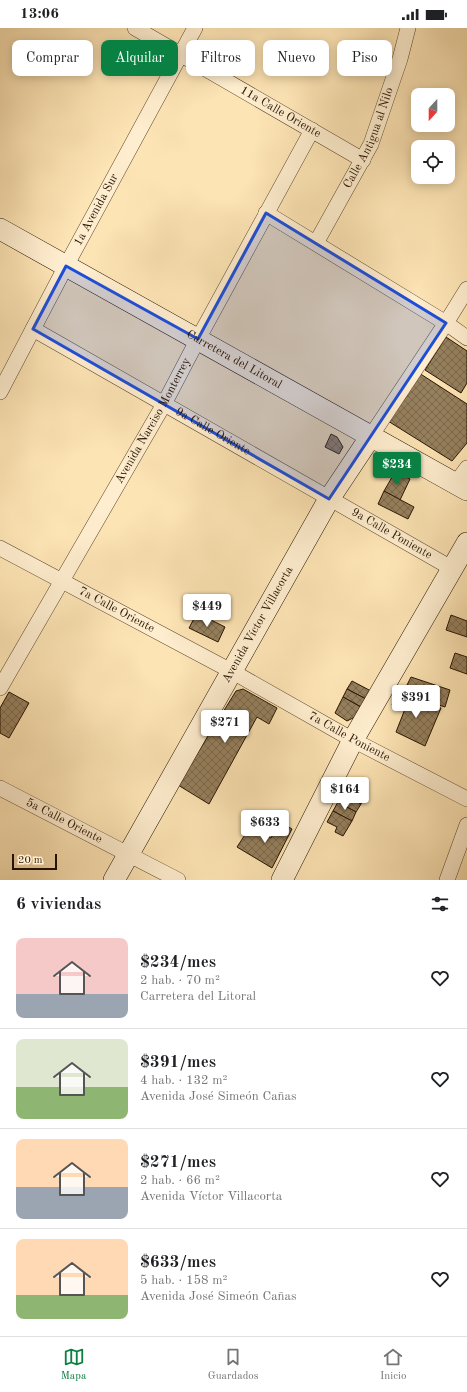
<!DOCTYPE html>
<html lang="es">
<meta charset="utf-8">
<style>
:root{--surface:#fff;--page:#f6f6f6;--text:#202124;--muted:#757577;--line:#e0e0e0;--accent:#0b8043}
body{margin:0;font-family:"Old Standard TT",serif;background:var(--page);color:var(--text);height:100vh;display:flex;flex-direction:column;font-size:15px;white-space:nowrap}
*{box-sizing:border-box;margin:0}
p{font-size:13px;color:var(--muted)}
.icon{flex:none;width:22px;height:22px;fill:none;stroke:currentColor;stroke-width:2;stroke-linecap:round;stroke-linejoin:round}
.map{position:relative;height:852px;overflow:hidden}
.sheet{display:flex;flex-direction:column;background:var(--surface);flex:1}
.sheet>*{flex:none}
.hud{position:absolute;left:12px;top:12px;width:443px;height:36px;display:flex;gap:8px}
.needle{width:26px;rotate:201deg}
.fabs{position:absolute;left:411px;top:60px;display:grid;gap:8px}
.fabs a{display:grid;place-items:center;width:44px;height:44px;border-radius:8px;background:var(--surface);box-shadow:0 2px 10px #0003;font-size:20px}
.scale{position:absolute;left:12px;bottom:10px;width:45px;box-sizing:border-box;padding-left:4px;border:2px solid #271400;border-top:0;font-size:11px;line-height:14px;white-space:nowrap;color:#271400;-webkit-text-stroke:3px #feedce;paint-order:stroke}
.price{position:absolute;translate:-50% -34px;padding:0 9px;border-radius:4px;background:#fff;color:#222;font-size:13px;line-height:26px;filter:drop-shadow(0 1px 2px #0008)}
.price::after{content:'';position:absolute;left:50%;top:24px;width:12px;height:9px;margin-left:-6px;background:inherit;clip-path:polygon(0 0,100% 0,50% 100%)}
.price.active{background:var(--accent);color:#fff}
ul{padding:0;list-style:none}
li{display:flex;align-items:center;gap:12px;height:100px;padding:0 16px}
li+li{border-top:1px solid var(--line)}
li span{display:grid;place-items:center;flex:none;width:112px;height:80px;border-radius:8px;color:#555}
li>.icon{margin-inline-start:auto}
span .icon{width:48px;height:48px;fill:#fffc;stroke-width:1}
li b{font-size:17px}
h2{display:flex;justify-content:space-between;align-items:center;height:48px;padding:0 16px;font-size:17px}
.chip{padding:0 14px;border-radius:8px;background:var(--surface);box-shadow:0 2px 10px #0003;font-size:14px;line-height:36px}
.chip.active{background:var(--accent);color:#fff}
.status{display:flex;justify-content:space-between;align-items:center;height:28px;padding:0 20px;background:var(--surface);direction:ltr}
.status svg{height:11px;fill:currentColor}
.tabs{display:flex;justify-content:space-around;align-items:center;height:56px;border-top:1px solid var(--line);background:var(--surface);font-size:11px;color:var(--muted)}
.tabs a{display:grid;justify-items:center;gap:2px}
.tabs .active{color:var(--accent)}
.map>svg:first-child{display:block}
.building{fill:url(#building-cross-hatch);stroke:#271400}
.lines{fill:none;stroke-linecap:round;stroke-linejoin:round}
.minor-casing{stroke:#5c482d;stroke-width:16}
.secondary-casing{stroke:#271400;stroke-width:22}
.minor{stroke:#feedce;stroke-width:15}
.secondary{stroke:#feedce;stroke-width:21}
.marked{fill:#1d4ed8;fill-opacity:0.2;stroke:#1d4ed8;stroke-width:3;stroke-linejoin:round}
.labels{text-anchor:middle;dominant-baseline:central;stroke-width:4;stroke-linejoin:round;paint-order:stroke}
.street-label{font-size:12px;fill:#271400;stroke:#feedce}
</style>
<div class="status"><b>13:06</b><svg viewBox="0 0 49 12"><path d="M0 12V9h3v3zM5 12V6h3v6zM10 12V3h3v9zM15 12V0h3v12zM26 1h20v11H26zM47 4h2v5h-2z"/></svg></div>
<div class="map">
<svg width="467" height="852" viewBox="0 0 467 852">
<defs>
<pattern id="building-cross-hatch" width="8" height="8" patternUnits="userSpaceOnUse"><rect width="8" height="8" fill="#96805e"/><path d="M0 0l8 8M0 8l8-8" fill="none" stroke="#7a684b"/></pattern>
</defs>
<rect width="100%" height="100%" fill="#fde4b4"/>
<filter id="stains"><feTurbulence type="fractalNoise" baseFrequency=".005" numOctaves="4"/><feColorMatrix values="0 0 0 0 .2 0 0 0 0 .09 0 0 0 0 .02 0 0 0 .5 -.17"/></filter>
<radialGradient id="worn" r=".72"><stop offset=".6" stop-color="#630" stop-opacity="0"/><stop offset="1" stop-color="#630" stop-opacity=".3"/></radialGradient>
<g class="building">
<path d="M446,309L467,323V355L461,365L425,342Z"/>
<path d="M419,345L467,376V415L452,433L388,393Z"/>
<path d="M331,406L337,409L343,419L339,426L325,419Z"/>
<path d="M395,444L410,451L400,472L384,463Z"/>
<path d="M384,463L414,479L408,491L378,476Z"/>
<path d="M197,585L225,599L218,614L189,600Z"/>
<path d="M451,587L467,593V609L446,602Z"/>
<path d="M455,625L467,629V646L450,640Z"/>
<path d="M411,649L450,662L445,679L403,665Z"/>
<path d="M352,653L371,663L366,671L347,661Z"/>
<path d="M243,661L277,680L269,696L257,689L209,776L178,757L236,663Z"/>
<path d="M347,661L366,671L361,679L343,669Z"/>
<path d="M9,664L29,675L9,710L0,705V680Z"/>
<path d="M397,666L441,680L425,718L396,704L405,681L392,677Z"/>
<path d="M343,669L361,679L355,689L347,693L335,685Z"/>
<path d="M348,756L367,766L361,776L343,766Z"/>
<path d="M343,766L361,776L356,784L338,774Z"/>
<path d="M338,774L356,784L352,793L333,783Z"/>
<path d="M333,783L352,793L343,808L335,804L337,799L327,794Z"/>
<path d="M280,794L292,801L272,840L237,819L250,799L271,810Z"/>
</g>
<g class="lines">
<g class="minor-casing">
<g id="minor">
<path id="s1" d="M135,0L363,132"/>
<path d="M266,185L446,295L467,310"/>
<path id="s2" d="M316,215L371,116L400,31L408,0"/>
<path id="s3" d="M33,301L453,541"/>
<path id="s4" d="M0,364L66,238L195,0"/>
<path d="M371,408L446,295L467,261"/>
<path d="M456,455L467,440"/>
<path id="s5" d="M0,520L233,644L353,712L467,771"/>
<path id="s6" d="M0,660L164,376L198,311L312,102"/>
<path id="s7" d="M0,760L178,852"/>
<path d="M447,852L467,797"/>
</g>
</g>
<g class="secondary-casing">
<g id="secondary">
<path id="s8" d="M0,201L467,462"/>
<path id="s9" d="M114,852L329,471L371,408"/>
<path d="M282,852L353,712L467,515"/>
</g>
</g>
<use href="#minor" class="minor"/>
<use href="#secondary" class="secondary"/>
</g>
<path class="marked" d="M266,185L446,295L329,471L33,301L66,238L198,311Z"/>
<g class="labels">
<g class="street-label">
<text stroke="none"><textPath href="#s1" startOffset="168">11a Calle Oriente</textPath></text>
<text stroke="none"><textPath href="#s2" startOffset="118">Calle Antigua al Nilo</textPath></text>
<text stroke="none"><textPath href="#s4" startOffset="206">1a Avenida Sur</textPath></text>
<text stroke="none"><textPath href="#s8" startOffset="268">Carretera del Litoral</textPath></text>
<text stroke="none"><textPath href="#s6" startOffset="308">Avenida Narciso Monterrey</textPath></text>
<text stroke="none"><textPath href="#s3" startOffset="207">9a Calle Oriente</textPath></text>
<text stroke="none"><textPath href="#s3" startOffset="413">9a Calle Poniente</textPath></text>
<text stroke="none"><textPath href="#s5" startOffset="132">7a Calle Oriente</textPath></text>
<text stroke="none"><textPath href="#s9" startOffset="293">Avenida Víctor Villacorta</textPath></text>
<text stroke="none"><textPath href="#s5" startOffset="397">7a Calle Poniente</textPath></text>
<text stroke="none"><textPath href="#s7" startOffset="72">5a Calle Oriente</textPath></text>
</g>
</g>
<rect width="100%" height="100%" filter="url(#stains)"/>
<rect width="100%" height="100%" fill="url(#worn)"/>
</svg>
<div class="fabs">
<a><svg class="needle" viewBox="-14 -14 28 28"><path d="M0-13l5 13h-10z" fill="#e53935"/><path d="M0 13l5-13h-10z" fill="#757577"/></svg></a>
<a><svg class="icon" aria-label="locate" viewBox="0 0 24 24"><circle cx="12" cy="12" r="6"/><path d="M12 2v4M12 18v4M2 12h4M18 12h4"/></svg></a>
</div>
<div class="scale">20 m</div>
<b class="price active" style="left:397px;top:458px">$234</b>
<b class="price" style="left:207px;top:600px">$449</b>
<b class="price" style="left:416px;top:691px">$391</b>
<b class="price" style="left:225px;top:716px">$271</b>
<b class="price" style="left:345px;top:783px">$164</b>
<b class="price" style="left:265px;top:816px">$633</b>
<div class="hud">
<a class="chip">Comprar</a>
<a class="chip active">Alquilar</a>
<a class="chip">Filtros</a>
<a class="chip">Nuevo</a>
<a class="chip">Piso</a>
</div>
</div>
<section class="sheet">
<h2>6 viviendas<svg class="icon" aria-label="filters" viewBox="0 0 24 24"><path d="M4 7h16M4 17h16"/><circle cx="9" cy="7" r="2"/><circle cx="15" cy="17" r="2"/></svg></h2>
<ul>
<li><span style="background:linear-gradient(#f6c9c9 70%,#9aa5b1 0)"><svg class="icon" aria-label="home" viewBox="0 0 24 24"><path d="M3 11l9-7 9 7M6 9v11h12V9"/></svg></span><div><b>$234/mes</b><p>2 hab. · 70 m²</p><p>Carretera del Litoral</p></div><svg class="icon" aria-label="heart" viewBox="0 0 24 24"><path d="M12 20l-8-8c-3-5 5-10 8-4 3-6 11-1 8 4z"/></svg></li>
<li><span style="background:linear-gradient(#dfe7d0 60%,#8fb573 0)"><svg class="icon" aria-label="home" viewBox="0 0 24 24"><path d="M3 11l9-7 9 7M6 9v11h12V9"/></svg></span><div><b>$391/mes</b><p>4 hab. · 132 m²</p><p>Avenida José Simeón Cañas</p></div><svg class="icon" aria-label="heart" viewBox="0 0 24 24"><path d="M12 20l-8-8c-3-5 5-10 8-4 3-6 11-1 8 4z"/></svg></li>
<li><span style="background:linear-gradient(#ffd9b3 60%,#9aa5b1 0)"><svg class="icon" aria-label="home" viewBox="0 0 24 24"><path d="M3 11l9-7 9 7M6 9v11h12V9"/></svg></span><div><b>$271/mes</b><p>2 hab. · 66 m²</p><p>Avenida Víctor Villacorta</p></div><svg class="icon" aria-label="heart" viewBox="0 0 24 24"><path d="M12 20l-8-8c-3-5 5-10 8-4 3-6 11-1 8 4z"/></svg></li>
<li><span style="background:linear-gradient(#ffd9b3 70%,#8fb573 0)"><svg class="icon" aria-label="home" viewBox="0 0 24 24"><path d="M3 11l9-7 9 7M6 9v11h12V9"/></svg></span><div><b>$633/mes</b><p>5 hab. · 158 m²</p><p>Avenida José Simeón Cañas</p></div><svg class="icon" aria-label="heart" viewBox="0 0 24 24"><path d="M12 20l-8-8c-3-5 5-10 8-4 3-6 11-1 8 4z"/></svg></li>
</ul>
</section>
<nav class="tabs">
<a class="active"><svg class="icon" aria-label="map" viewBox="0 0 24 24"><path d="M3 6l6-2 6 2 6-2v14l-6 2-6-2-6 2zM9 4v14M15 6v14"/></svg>Mapa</a>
<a><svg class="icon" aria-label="saved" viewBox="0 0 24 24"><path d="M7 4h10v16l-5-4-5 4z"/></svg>Guardados</a>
<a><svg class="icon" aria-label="home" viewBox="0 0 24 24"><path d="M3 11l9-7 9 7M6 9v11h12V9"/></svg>Inicio</a>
</nav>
